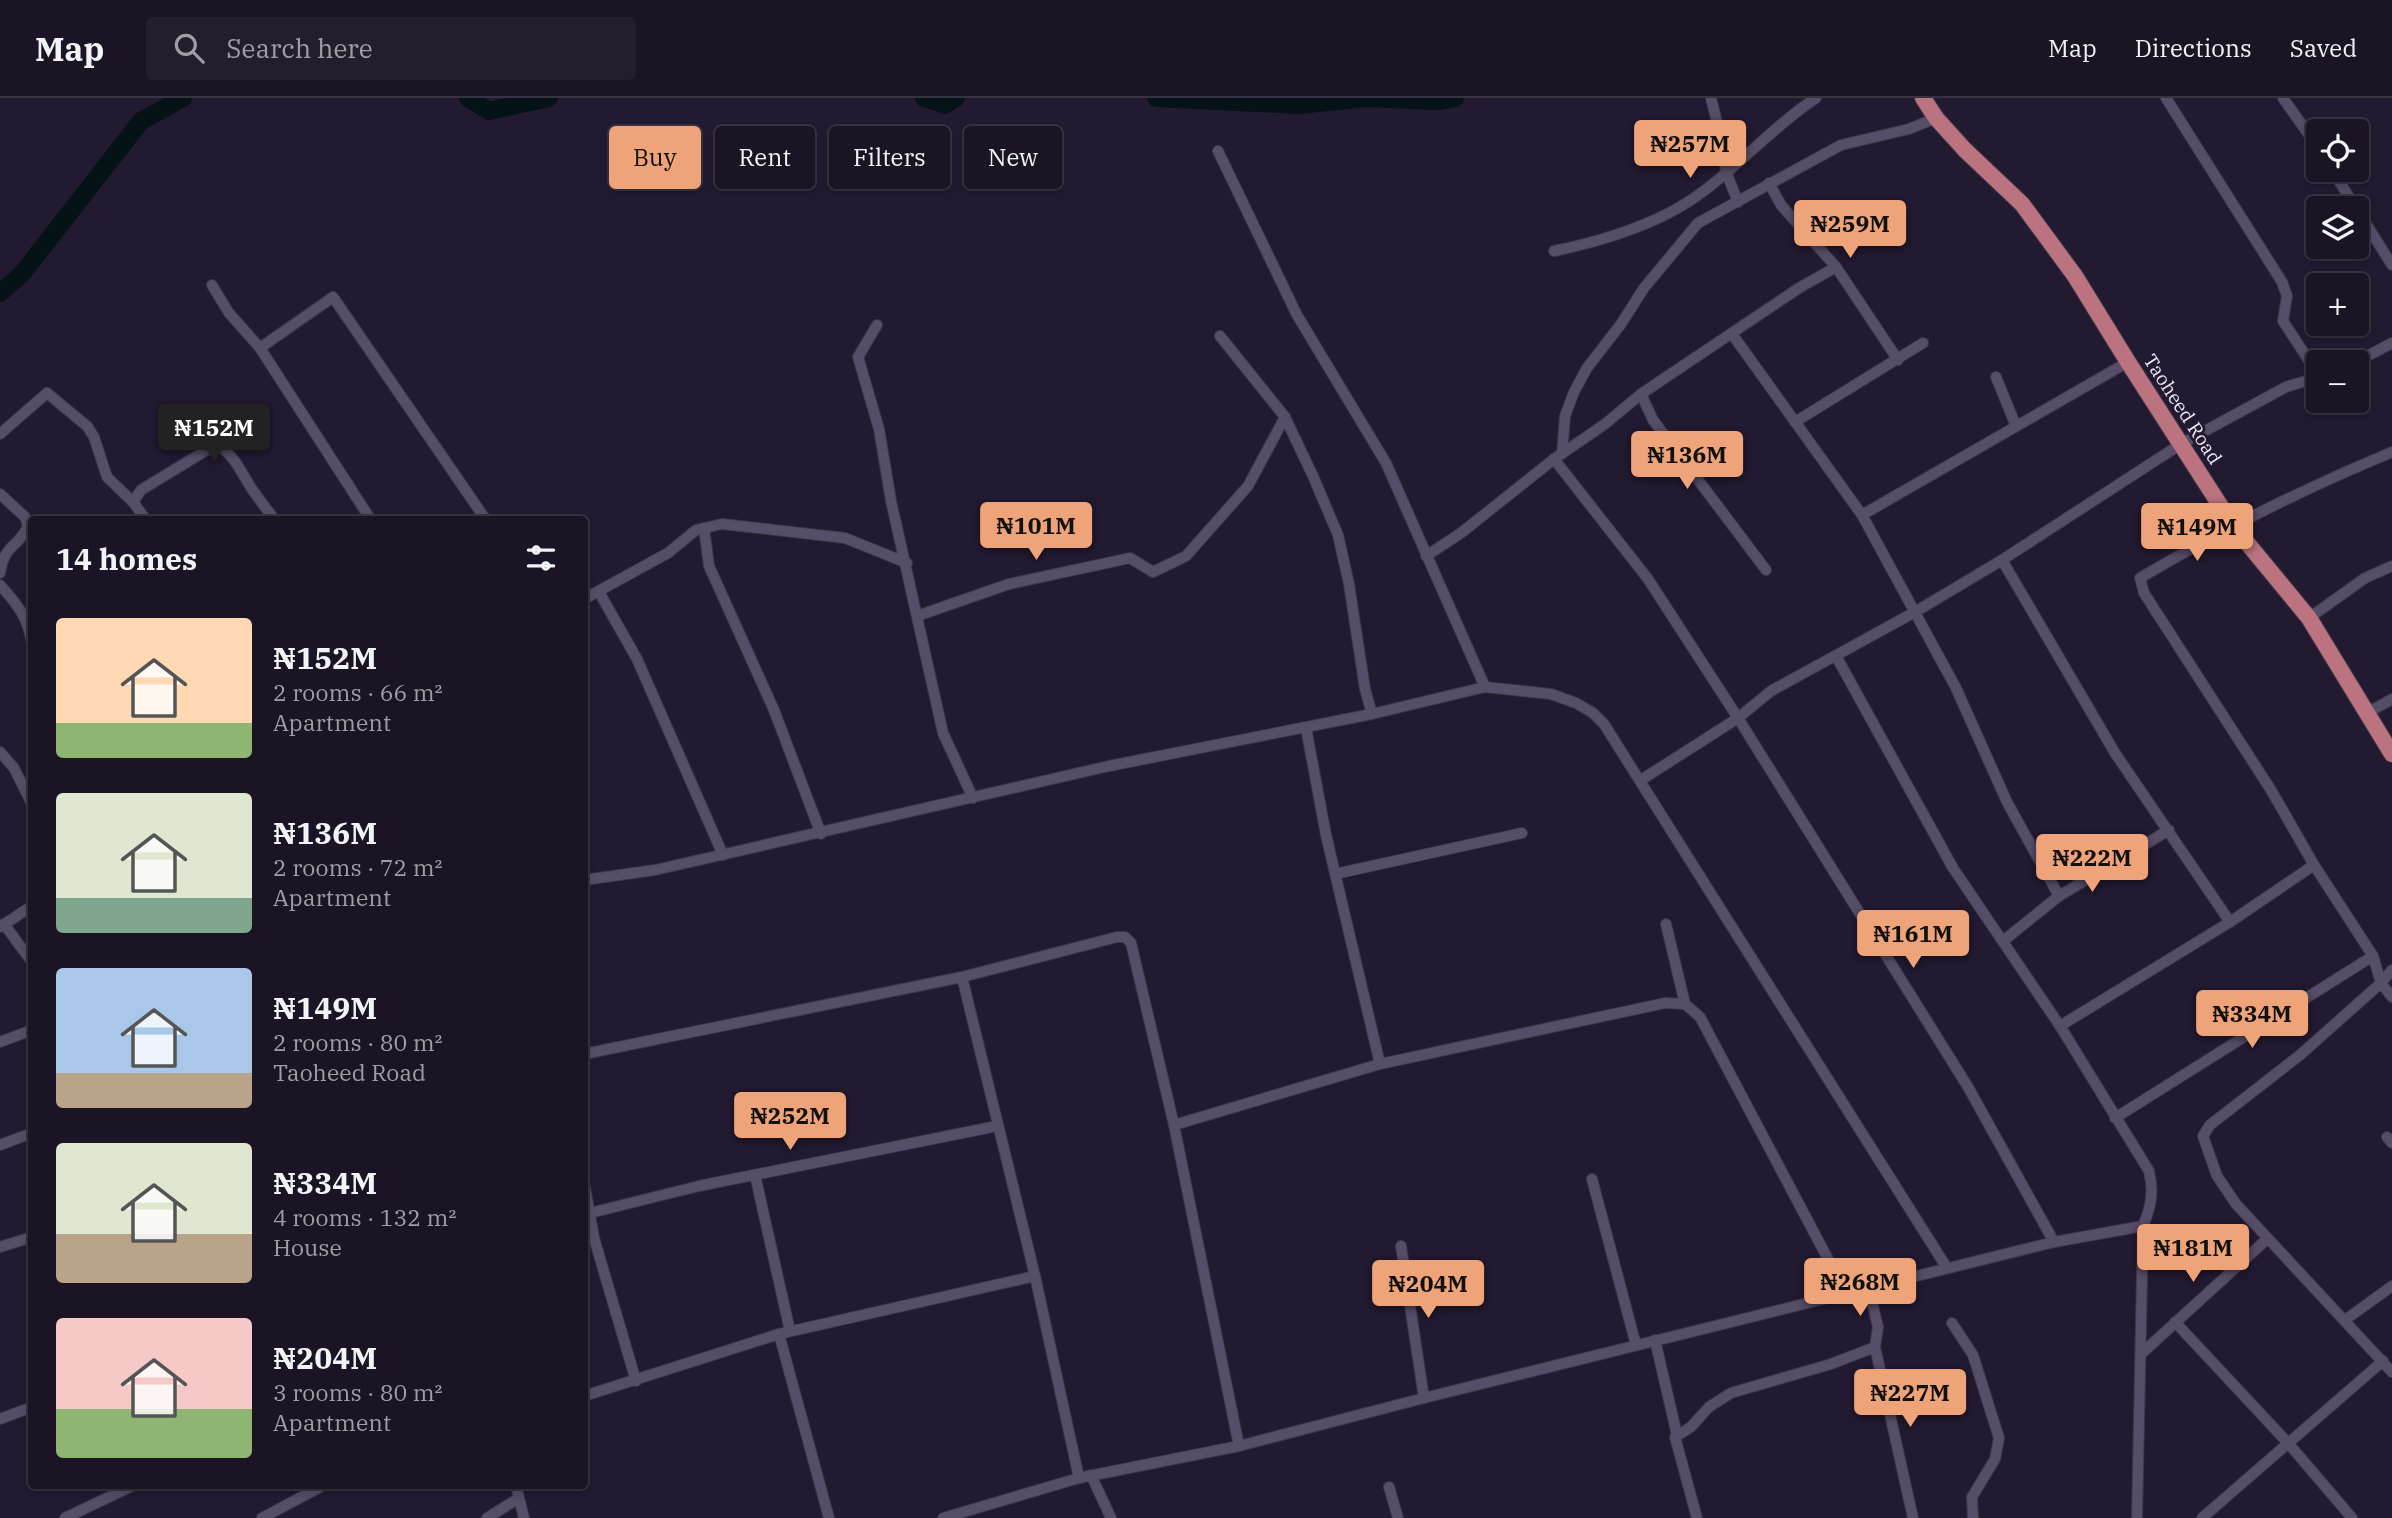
<!DOCTYPE html>
<meta charset="utf-8">
<style>
:root{--surface:#1a1425;--page:#231d2d;--text:#f1f3f6;--muted:#9f9ea7;--line:#383342;--accent:#efa378}
body{margin:0;font-family:"IBM Plex Serif",serif;background:var(--page);color:var(--text);height:100vh;display:flex;flex-direction:column;font-size:26px;white-space:nowrap}
*{box-sizing:border-box;margin:0}
p{font-size:23px;color:var(--muted)}
.icon{flex:none;width:38px;height:38px;fill:none;stroke:currentColor;stroke-width:2;stroke-linecap:round;stroke-linejoin:round}
.map{position:relative;flex:1;overflow:hidden}
.drawer{position:absolute;left:28px;top:418px;width:560px;height:973px;display:flex;flex-direction:column;background:var(--surface);border-radius:7px;box-shadow:0 4px 10px #0003,0 0 0 2px var(--line)}
.drawer>*{flex:none}
.top-card{position:absolute;left:609px;top:28px;width:665px;height:63px;display:flex;gap:14px}
.controls{position:absolute;left:2306px;top:21px;display:grid;gap:14px}
.controls a{display:grid;place-items:center;width:63px;height:63px;border-radius:7px;background:var(--surface);box-shadow:0 4px 10px #0003,0 0 0 2px var(--line);font-size:35px}
.price{position:absolute;translate:-50% -60px;padding:0 16px;border-radius:7px;background:var(--accent);color:#111;font-size:23px;line-height:46px;filter:drop-shadow(0 2px 4px #0008)}
.price::after{content:'';position:absolute;left:50%;top:42px;width:21px;height:16px;margin-left:-10px;background:inherit;clip-path:polygon(0 0,100% 0,50% 100%)}
.price.active{background:#222;color:#fff}
ul{padding:0;list-style:none}
li{display:flex;align-items:center;gap:21px;height:175px;padding:0 28px}
li span{display:grid;place-items:center;flex:none;width:196px;height:140px;border-radius:7px;color:#555}
li>.icon{margin-inline-start:auto}
span .icon{width:84px;height:84px;fill:#fffc;stroke-width:1}
li b{font-size:30px}
h2{display:flex;justify-content:space-between;align-items:center;height:84px;padding:0 28px;font-size:30px}
.pill{padding:0 24px;border-radius:7px;background:var(--surface);box-shadow:0 4px 10px #0003,0 0 0 2px var(--line);font-size:24px;line-height:63px}
.pill.active{background:var(--accent);color:#111}
header{display:flex;align-items:center;gap:42px;box-sizing:border-box;height:98px;padding:0 35px;background:var(--surface);border-bottom:2px solid var(--line)}
header strong{font-size:33px}
nav{display:flex;gap:38px;margin-inline-start:auto;font-size:24px}
.search{width:490px;height:63px;background:var(--page);display:flex;align-items:center;gap:18px;box-sizing:border-box;padding:0 24px;border-radius:7px;color:var(--muted);font-size:26px}
.map>svg:first-child{display:block}
.lines{fill:none;stroke-linecap:round;stroke-linejoin:round}
.river{stroke:#061316;stroke-width:18}
.street-casing{stroke:#3d3749;stroke-width:12}
.primary-casing{stroke:#3d3749;stroke-width:18}
.street{stroke:#564e68;stroke-width:10}
.primary{stroke:#ba737f;stroke-width:16}
.labels{text-anchor:middle;dominant-baseline:central;stroke-width:6;stroke-linejoin:round;paint-order:stroke}
.street-label{font-size:19px;fill:#ebe7f7;stroke:#221a31}
</style>
<header>
<strong>Map</strong>
<div class="search"><svg class="icon" aria-label="search" viewBox="0 0 24 24"><circle cx="10" cy="10" r="6"/><path d="M15 15l6 6"/></svg>Search here</div>
<nav><a>Map</a><a>Directions</a><a>Saved</a></nav>
</header>
<div class="map">
<svg width="2392" height="1420" viewBox="0 0 2392 1420">
<rect width="100%" height="100%" fill="#221a31"/>
<g class="lines">
<g class="river">
<path d="M468,0L489,13L549,0"/>
<path d="M924,0L945,7L956,0"/>
<path d="M1156,0L1299,7L1365,0L1437,3L1455,0"/>
<path d="M0,195L21,177L141,23L183,0"/>
</g>
<g class="street-casing">
<g id="street">
<path d="M1711,0L1720,37L1726,74L1738,104"/>
<path d="M2166,0L2282,184L2287,198L2283,223L2319,278"/>
<path d="M2283,0L2319,51"/>
<path d="M1218,53L1297,217L1386,365L1485,589"/>
<path d="M2332,72L2392,167"/>
<path d="M1769,85L1781,107L1836,169L1898,262"/>
<path d="M1554,153C1593,145 1631,134 1667,116C1723,88 1764,34 1816,0"/>
<path d="M212,187L229,215L260,250L333,199L486,422"/>
<path d="M877,227L858,259L879,331L891,403L943,635L973,700"/>
<path d="M1732,236L1862,417L1956,590L2007,704L2059,798"/>
<path d="M1220,238L1285,319L1313,378L1338,437L1349,486L1365,591L1372,616"/>
<path d="M260,250L371,422"/>
<path d="M2356,264L2392,245"/>
<path d="M1996,279L2016,328"/>
<path d="M1641,296L1653,322L1766,472"/>
<path d="M1795,324L1923,245"/>
<path d="M0,336L47,295L87,328L94,339L107,379L133,404L146,422"/>
<path d="M2392,354C2305,390 2221,432 2140,480L2144,495L2271,692L2314,767L2373,858L2381,885L2392,899"/>
<path d="M1562,356L1565,318L1574,294L1587,270L1621,226L1644,190L1698,125L1841,47L1909,31L1936,20"/>
<path d="M1554,361L1648,481L1738,620L1968,989L2054,1144"/>
<path d="M0,396L25,419L28,428C18,451 5,444 0,475"/>
<path d="M133,404L141,392L215,347C235,354 242,378 254,394C261,404 268,413 275,422"/>
<path d="M1862,417L2128,264"/>
<path d="M704,430L709,468L774,612L821,736"/>
<path d="M1426,458L1461,435L1554,361L1605,326L1641,296L1799,190L1836,169"/>
<path d="M2002,462L2115,655L2230,824"/>
<path d="M0,487C18,507 28,519 32,546"/>
<path d="M599,494L637,561L723,757"/>
<path d="M584,501L668,455L696,432L722,426L845,440L907,465"/>
<path d="M917,518L1009,486L1130,460L1153,474L1186,458L1248,388L1285,319"/>
<path d="M2309,520L2365,480L2392,468"/>
<path d="M1836,558L1953,770L2060,928L2149,1073C2154,1094 2151,1109 2143,1128"/>
<path d="M2367,615L2392,601"/>
<path d="M1306,630L1326,737L1380,966"/>
<path d="M0,654L14,670L32,706"/>
<path d="M1641,682L1738,620L1771,593L1915,514L2002,462L2181,346L2286,289L2319,279"/>
<path d="M1335,776L1522,735"/>
<path d="M584,782L655,772L1109,668L1372,616L1485,589L1551,596L1576,605L1593,615L1604,626L1947,1170"/>
<path d="M4,826L32,864"/>
<path d="M1666,826L1685,906"/>
<path d="M0,829L32,808"/>
<path d="M2003,843L2059,798L2169,732"/>
<path d="M2392,872L2381,885L2300,957L2210,1027L2203,1038L2217,1078L2236,1106L2392,1274"/>
<path d="M962,879L1035,1178L1079,1380"/>
<path d="M2060,928L2230,824L2314,767"/>
<path d="M0,944L32,932"/>
<path d="M584,956L962,879L1117,839H1125L1131,845L1174,1027L1239,1348"/>
<path d="M2115,1020L2373,858"/>
<path d="M1174,1027L1380,966L1665,905L1685,906L1700,919L1846,1195"/>
<path d="M2387,1039L2392,1045"/>
<path d="M0,1047L32,1035"/>
<path d="M755,1077L790,1233"/>
<path d="M1592,1081L1636,1247"/>
<path d="M584,1084L594,1140L636,1283"/>
<path d="M590,1115L699,1088L997,1028"/>
<path d="M1401,1148L1424,1300"/>
<path d="M0,1149L32,1139"/>
<path d="M1869,1191L1878,1229L1875,1249L1913,1420"/>
<path d="M2345,1222L2392,1188"/>
<path d="M2175,1224L2288,1345L2352,1420"/>
<path d="M1952,1225L1973,1257L1999,1340L1995,1361L1972,1399L1973,1420"/>
<path d="M779,1236L1035,1178"/>
<path d="M1655,1242L1677,1337"/>
<path d="M2141,1256L2267,1141"/>
<path d="M584,1298L779,1236L829,1420"/>
<path d="M0,1321L32,1309"/>
<path d="M1091,1377L1111,1420"/>
<path d="M1389,1389L1398,1420"/>
<path d="M519,1400L524,1420"/>
<path d="M65,1420L132,1388"/>
<path d="M262,1420L322,1388"/>
<path d="M487,1420L519,1400L516,1388"/>
<path d="M943,1420L1079,1380L1239,1348L1424,1300L2054,1144L2143,1128L2137,1420"/>
<path d="M1697,1420L1675,1339L1691,1329L1709,1309L1731,1295L1831,1266L1875,1249"/>
<path d="M2202,1420L2383,1263"/>
</g>
</g>
<g class="primary-casing">
<path id="primary" d="M1923,0L1936,20L1965,52L2022,106L2075,178L2128,264L2234,429L2309,520L2392,656"/>
</g>
<use href="#street" class="street"/>
<use href="#primary" class="primary"/>
</g>
<g class="labels">
<g class="street-label">
<text transform="translate(2183 311) rotate(57)">Taoheed Road</text>
</g>
</g>
</svg>
<div class="controls">
<a><svg class="icon" aria-label="locate" viewBox="0 0 24 24"><circle cx="12" cy="12" r="6"/><path d="M12 2v4M12 18v4M2 12h4M18 12h4"/></svg></a>
<a><svg class="icon" aria-label="layers" viewBox="0 0 24 24"><path d="M12 4l9 5-9 5-9-5zM3 14l9 5 9-5"/></svg></a>
<a>+</a>
<a>−</a>
</div>
<b class="price" style="left:1690px;top:82px">₦257M</b>
<b class="price" style="left:1850px;top:162px">₦259M</b>
<b class="price active" style="left:214px;top:366px">₦152M</b>
<b class="price" style="left:1687px;top:393px">₦136M</b>
<b class="price" style="left:1036px;top:464px">₦101M</b>
<b class="price" style="left:2197px;top:465px">₦149M</b>
<b class="price" style="left:2092px;top:796px">₦222M</b>
<b class="price" style="left:1913px;top:872px">₦161M</b>
<b class="price" style="left:2252px;top:952px">₦334M</b>
<b class="price" style="left:790px;top:1054px">₦252M</b>
<b class="price" style="left:2193px;top:1186px">₦181M</b>
<b class="price" style="left:1860px;top:1220px">₦268M</b>
<b class="price" style="left:1428px;top:1222px">₦204M</b>
<b class="price" style="left:1910px;top:1331px">₦227M</b>
<div class="top-card">
<a class="pill active">Buy</a>
<a class="pill">Rent</a>
<a class="pill">Filters</a>
<a class="pill">New</a>
</div>
<section class="drawer">
<h2>14 homes<svg class="icon" aria-label="filters" viewBox="0 0 24 24"><path d="M4 7h16M4 17h16"/><circle cx="9" cy="7" r="2"/><circle cx="15" cy="17" r="2"/></svg></h2>
<ul>
<li><span style="background:linear-gradient(#ffd9b3 75%,#8fb573 0)"><svg class="icon" aria-label="home" viewBox="0 0 24 24"><path d="M3 11l9-7 9 7M6 9v11h12V9"/></svg></span><div><b>₦152M</b><p>2 rooms · 66 m²</p><p>Apartment</p></div></li>
<li><span style="background:linear-gradient(#dfe7d0 75%,#7fa58c 0)"><svg class="icon" aria-label="home" viewBox="0 0 24 24"><path d="M3 11l9-7 9 7M6 9v11h12V9"/></svg></span><div><b>₦136M</b><p>2 rooms · 72 m²</p><p>Apartment</p></div></li>
<li><span style="background:linear-gradient(#a9c7e8 75%,#b9a48a 0)"><svg class="icon" aria-label="home" viewBox="0 0 24 24"><path d="M3 11l9-7 9 7M6 9v11h12V9"/></svg></span><div><b>₦149M</b><p>2 rooms · 80 m²</p><p>Taoheed Road</p></div></li>
<li><span style="background:linear-gradient(#dfe7d0 65%,#b9a48a 0)"><svg class="icon" aria-label="home" viewBox="0 0 24 24"><path d="M3 11l9-7 9 7M6 9v11h12V9"/></svg></span><div><b>₦334M</b><p>4 rooms · 132 m²</p><p>House</p></div></li>
<li><span style="background:linear-gradient(#f6c9c9 65%,#8fb573 0)"><svg class="icon" aria-label="home" viewBox="0 0 24 24"><path d="M3 11l9-7 9 7M6 9v11h12V9"/></svg></span><div><b>₦204M</b><p>3 rooms · 80 m²</p><p>Apartment</p></div></li>
</ul>
</section>
</div>
